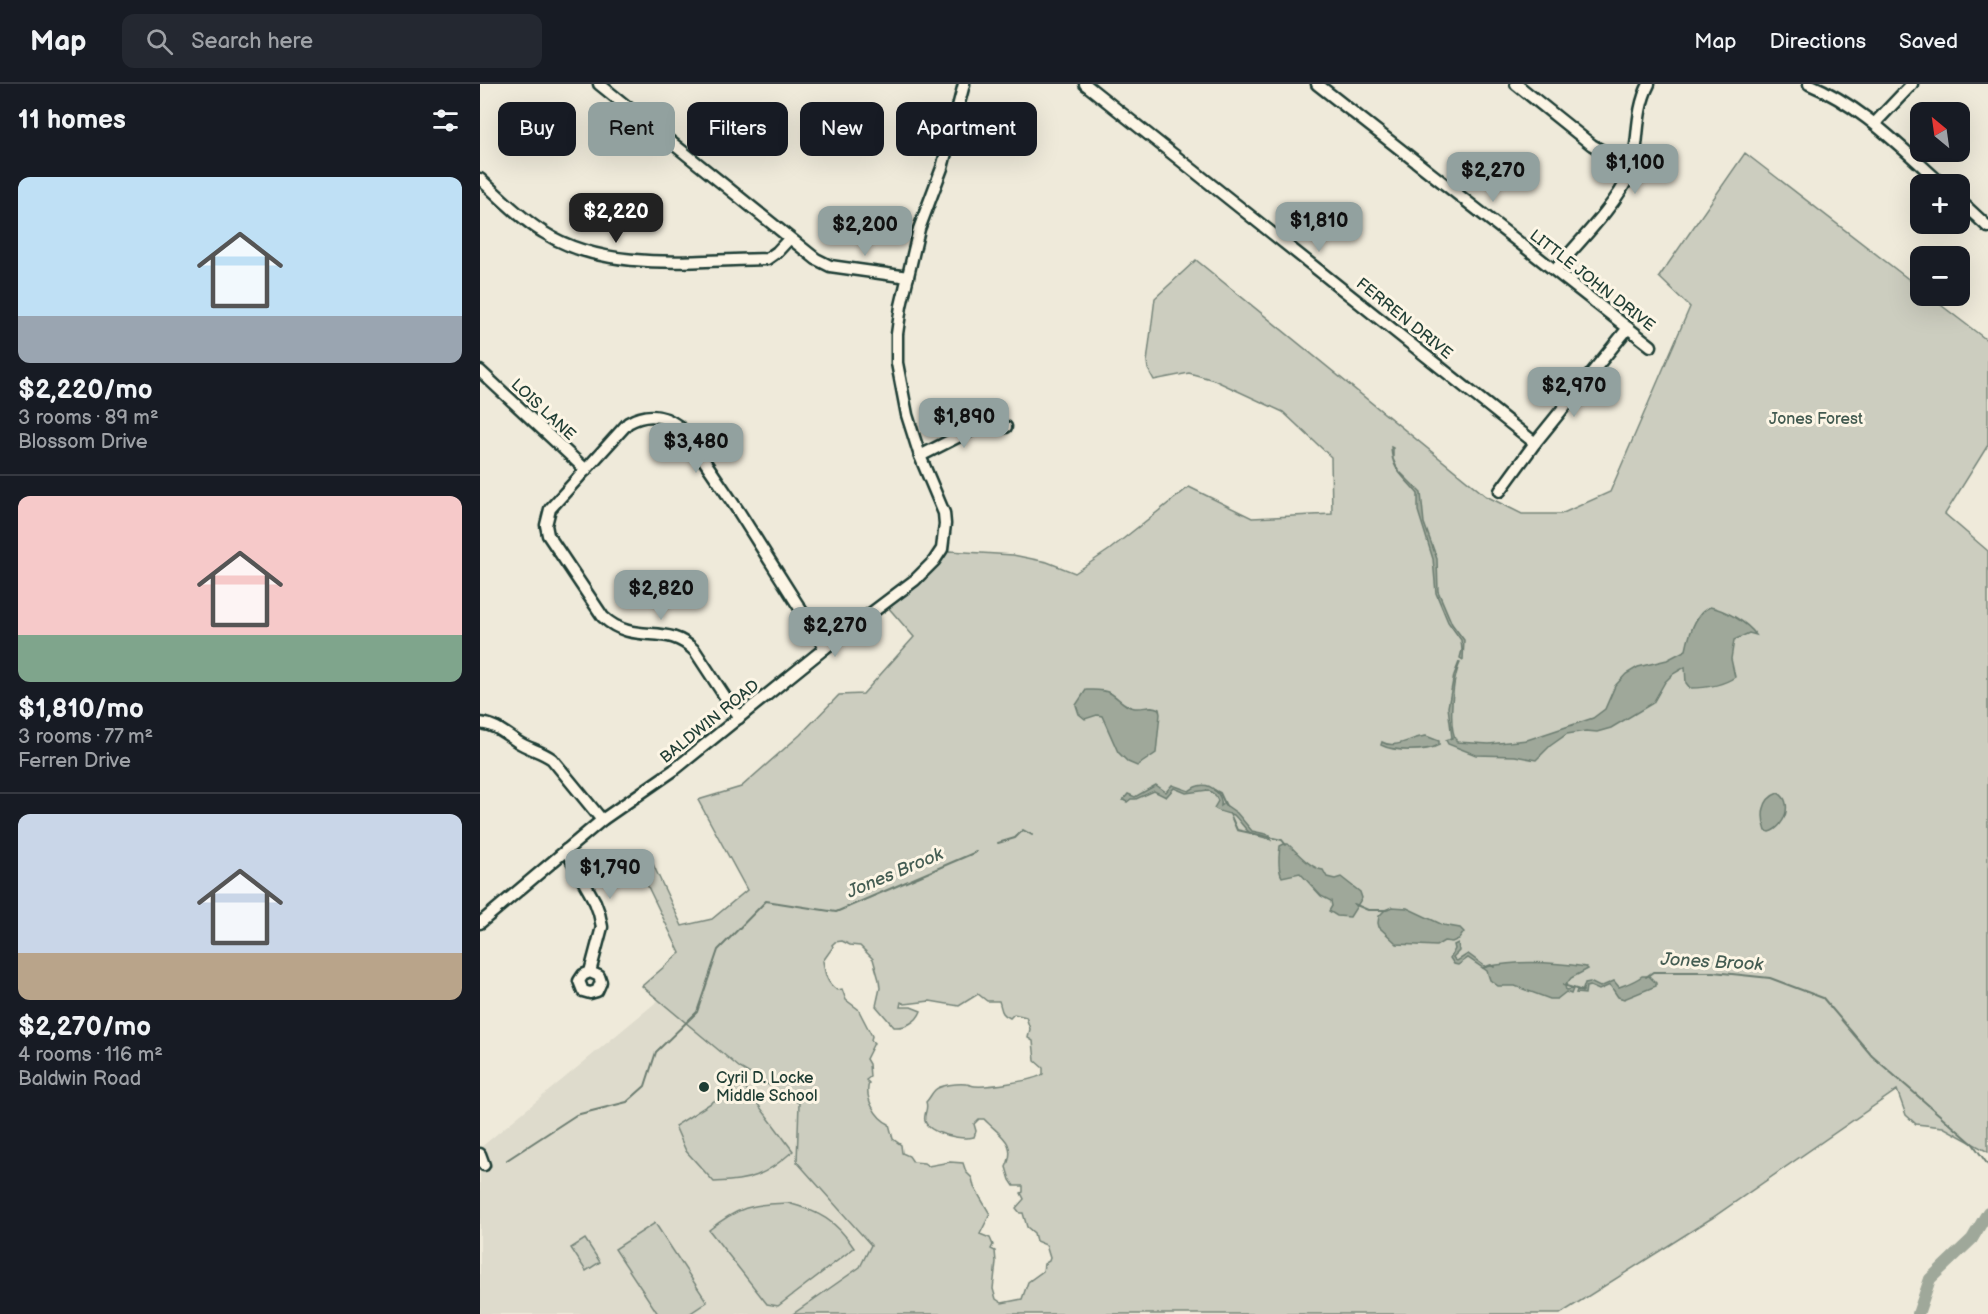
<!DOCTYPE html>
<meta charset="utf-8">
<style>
:root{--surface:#171b24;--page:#242831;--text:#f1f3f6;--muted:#9ea1a6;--line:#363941;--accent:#92a19f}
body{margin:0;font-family:"Balsamiq Sans",sans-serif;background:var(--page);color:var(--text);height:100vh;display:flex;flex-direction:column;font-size:22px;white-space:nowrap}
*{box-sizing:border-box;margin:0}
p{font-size:20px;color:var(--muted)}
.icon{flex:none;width:33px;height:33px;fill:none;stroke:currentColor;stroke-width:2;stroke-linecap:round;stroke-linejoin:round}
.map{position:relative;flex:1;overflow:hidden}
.panel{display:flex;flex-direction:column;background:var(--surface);width:480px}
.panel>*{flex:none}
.hud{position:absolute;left:18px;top:18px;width:570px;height:54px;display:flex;gap:12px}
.needle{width:39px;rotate:331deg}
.controls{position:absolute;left:1430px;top:18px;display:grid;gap:12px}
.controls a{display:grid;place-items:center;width:60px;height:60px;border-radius:12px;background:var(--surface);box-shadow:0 6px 24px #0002;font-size:30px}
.price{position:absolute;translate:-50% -51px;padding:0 14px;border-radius:12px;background:var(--accent);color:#111;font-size:20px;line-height:39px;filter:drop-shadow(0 2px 3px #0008)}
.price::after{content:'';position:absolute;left:50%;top:36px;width:18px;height:14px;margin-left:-9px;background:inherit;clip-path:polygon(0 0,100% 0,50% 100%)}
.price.selected{background:#222;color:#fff}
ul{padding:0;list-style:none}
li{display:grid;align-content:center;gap:12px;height:318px;padding:0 18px}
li+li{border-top:2px solid var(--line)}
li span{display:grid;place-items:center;height:186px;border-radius:12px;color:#555}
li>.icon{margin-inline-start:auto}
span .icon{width:108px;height:108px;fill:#fffc;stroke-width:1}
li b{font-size:26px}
h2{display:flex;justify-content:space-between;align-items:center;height:72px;padding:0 18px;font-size:26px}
.pill{padding:0 21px;border-radius:12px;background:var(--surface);box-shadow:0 6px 24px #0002;font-size:21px;line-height:54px}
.pill.selected{background:var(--accent);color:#111}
header{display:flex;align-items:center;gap:36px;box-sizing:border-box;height:84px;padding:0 30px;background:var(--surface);border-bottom:2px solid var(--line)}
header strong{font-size:28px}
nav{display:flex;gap:33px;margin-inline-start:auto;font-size:21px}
.search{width:420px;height:54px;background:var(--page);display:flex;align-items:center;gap:15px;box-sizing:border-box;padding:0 21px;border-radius:12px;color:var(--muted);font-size:22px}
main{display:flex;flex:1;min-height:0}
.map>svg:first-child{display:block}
.built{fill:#dedbcc}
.green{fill:#cccdbf;stroke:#76857a;stroke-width:1.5;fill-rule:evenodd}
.water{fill:#9fa89a;stroke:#6c7d71;stroke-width:1.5}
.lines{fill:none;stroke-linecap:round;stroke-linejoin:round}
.stream{stroke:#6c7d71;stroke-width:2}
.river{stroke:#9fa89a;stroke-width:12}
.minor-casing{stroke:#1f3d34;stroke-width:15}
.minor{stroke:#fcf5e5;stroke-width:10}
.poi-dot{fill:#1f3d34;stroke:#fcf5e5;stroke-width:2}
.labels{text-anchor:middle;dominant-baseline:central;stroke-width:6;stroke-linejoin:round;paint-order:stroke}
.street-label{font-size:16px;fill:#1f3d34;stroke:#fcf5e5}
.park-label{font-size:16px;fill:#425a50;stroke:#fcf5e5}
.poi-label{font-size:16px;fill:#1f3d34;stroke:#fcf5e5;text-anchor:start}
.water-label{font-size:18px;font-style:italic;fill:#455d53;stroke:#fcf5e5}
</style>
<header>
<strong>Map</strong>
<div class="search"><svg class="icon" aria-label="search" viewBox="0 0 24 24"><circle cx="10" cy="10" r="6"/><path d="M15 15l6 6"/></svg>Search here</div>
<nav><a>Map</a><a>Directions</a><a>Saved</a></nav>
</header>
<main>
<section class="panel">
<h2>11 homes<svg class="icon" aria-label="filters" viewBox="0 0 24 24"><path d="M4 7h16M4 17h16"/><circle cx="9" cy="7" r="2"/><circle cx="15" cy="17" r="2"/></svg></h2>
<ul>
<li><span style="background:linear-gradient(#bfe0f5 75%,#9aa5b1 0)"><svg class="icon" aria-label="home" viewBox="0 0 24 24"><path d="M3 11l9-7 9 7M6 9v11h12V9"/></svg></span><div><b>$2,220/mo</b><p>3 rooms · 89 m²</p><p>Blossom Drive</p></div></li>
<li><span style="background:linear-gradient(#f6c9c9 75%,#7fa58c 0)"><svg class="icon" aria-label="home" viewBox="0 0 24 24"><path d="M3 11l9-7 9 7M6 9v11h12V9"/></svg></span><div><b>$1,810/mo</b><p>3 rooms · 77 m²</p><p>Ferren Drive</p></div></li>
<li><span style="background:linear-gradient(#c9d6e8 75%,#b9a48a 0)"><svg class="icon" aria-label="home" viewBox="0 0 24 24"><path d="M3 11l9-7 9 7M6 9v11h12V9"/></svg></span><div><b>$2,270/mo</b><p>4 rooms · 116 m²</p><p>Baldwin Road</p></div></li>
</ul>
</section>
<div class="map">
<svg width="1508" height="1230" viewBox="0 0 1508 1230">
<rect width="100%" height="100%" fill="#efeada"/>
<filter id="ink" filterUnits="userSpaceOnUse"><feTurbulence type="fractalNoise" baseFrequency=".0167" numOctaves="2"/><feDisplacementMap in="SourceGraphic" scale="12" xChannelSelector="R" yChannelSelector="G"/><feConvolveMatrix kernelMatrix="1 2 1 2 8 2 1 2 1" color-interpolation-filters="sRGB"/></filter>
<g filter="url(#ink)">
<path class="built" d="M221,881L502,1230H0V1064Z"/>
<g class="green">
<path d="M1265,69L1440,204V212H1449L1508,257V361L1465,430L1508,467V1068L1463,1043L1436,1040L1426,1031L1417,1006L1232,1134L1080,1230H313L380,1183L391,1161L317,1078L319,1019L260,984L162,902L200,869L159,784L171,776L202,842L232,835L267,806L218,716L261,703L320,651L359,611L383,610L434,553L407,522L469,467L533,471L567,478L595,489L629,466L709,403L772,434L852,430L851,373L803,328L734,296L709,289L674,296L668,285L667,278L675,214L716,176L1006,412L1042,430H1081L1130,408L1210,223L1179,193ZM362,857L370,861L380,862L393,875L399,896L400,904L396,922L414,943C425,944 437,938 441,927L431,923H420L421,918L425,920L450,917L479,922L498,910L507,917H519C522,925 520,930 530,934L534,930L546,933L550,945L548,954L553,957L555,977L563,984V990C554,997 507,1003 495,1002C492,1002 489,1000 486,1000C478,999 460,1001 455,1006C451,1010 450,1014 446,1018C449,1025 443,1030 445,1037C449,1050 482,1056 494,1053L496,1047L494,1040L499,1035H504C519,1051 538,1058 526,1083L530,1096L534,1102H543V1108L541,1109L544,1115L536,1124L540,1129H543L547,1143L554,1149L556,1157L566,1161L570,1174L569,1177L564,1180L563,1187L548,1198L542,1215L522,1219L516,1215L513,1205L516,1178L515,1167L511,1165L513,1161L510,1154L500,1150L510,1130L494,1103L492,1094L486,1088L483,1079L470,1078L448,1082L444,1079L433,1078L429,1072L422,1069L421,1061L413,1055L409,1040C396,1034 384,1014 389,999L386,996L390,993L389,980L386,975L394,959L391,956L392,952L378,925L366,916L362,905L357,906C346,899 345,889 343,877L353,863L352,861L355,858Z"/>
<path d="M262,999L313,1067C285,1092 270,1097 234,1098L206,1067L195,1042Z"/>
<path d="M308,1119C338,1127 357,1137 374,1164L298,1222L287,1220L229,1146C258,1123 271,1120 308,1119Z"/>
<path d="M175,1139L227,1218L209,1230H178L135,1165Z"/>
<path d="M105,1155L120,1178L106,1187L91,1164Z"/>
</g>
<g class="water">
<path d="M911,363L913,364V375L918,386L941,409L944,439L957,475L958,507L972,540L984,556L983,576L980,574L982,566L981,556L968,538L956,509L953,475L938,427V410C924,392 912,388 911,363Z"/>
<path d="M1230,523C1245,526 1267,538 1276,551L1269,549L1254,556L1251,575L1255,593C1242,602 1226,604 1210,604L1206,599L1205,583L1193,590L1185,598L1173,619L1131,644L1117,648L1106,647L1087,650L1070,662L1056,676L1035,672L996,671L968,660L966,656L972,654L968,623L974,591L979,578L980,579C973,594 967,643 977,658L1009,660L1047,656L1113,634L1125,625L1135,602L1146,590L1158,583L1187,576L1206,566C1209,551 1215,529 1230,523Z"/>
<path d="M606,606C614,606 623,605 630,609C639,614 644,623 655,624C665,625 670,620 679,625L680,630L676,669L657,682L648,678L638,668L622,632L617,631L605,635L599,630L596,621Z"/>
<path d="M946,652L959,657V661C946,668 914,668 901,661L902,658C915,666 931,653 946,652Z"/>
<path d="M676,701L686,708L692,701L709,707C712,705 714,703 718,702C731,698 743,711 741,722L744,720L757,729L772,747L790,751L791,756C787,753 774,752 770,749C764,744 760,737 754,731C749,730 739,728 734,724L738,717L735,711L728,706L706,709L694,704L686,713L674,707L656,715H651L647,718L643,716L648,710L655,713Z"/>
<path d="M1298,709C1314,717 1305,744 1289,748L1286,747C1281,733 1281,715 1298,709Z"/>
<path d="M804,760H808C818,769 830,784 843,786L847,793L855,795L861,793L880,808L882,814L870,833L857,832L849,827L852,822L851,817L841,812L820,789L802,793C798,786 799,770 800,762Z"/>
<path d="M912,823L927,824L963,841L980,844L984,848L979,855L972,858L964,857L956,862L917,860L899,843L898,839L899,832L905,826Z"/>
<path d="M978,859L979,867L973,873L975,876L977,877L988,870L1006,883C1038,876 1074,878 1106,883L1108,885L1091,894L1085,902L1086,906L1093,905L1091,910L1086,908L1077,915H1070L1035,902H1018L1010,896L1007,887L988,874L978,881L974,880L970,874L975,865L974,861Z"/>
<path d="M1162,892H1169L1176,899V902L1144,915L1138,913L1130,901L1119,906L1110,902L1106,903L1105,910L1096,909L1097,906L1102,908L1105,899L1110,898L1120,903L1134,897L1139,903C1147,900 1154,898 1162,892Z"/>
</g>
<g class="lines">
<g class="stream">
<path d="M734,706L740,709L746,722"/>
<path d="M750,730L757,746L802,756L806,761"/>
<path d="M518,759L535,754L543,746L552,751"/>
<path d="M874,820L888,826H907"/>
<path d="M1003,884L1011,881L1014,883"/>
<path d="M1166,893L1173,888H1233L1290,894L1343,914L1392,972L1493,1060L1508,1081"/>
<path d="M1083,901L1103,907"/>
<path d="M27,1076L96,1031L147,1018L165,1002L176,968L217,928L238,866L286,817L356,828L496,768"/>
</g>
<path class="river" d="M1438,1230L1450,1195L1492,1155L1508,1128"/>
<g class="minor-casing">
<g id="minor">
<path d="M119,0L336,175L350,182L428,193"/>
<path d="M605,0L1055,359"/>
<path d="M837,0L1171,262"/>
<path d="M1036,0L1112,61L1131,72L1153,79"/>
<path d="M1329,0C1382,22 1420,63 1462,100"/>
<path d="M1395,39L1432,0"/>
<path d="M0,95C20,113 40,134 63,148C126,189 215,176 287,175L297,168L309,155"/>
<path d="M1479,116L1508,143"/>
<path d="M1075,186C1097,160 1137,120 1149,91C1161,63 1153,31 1169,0"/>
<path d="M0,287L106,386"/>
<path d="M440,372L501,341L512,339L526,343"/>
<path d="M1020,407L1055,359L1148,244"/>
<path d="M259,634L215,567C186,537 156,563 123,533L68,451L66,441L70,425L148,339C169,327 188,332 204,347L259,428L345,564"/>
<path d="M0,639C17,641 24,649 38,658C49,665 61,667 72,675L122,736"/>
<path d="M86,766L115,818L119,829L122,843L110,888L103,891L99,897L103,907L110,909L117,907L121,898L119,892L110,888"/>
<path d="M0,839L122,736L194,686L345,564L435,496L454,477L462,465L465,440L464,429L440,372L427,331L417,279V250L421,222L439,145L462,84L484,0"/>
<path d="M0,1070L4,1081"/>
</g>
</g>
<use href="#minor" class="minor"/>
</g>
</g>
<circle class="poi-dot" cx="224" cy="1003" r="6"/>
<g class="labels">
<g class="street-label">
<text transform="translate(1112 197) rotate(38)">LITTLE JOHN DRIVE</text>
<text transform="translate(924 235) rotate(39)">FERREN DRIVE</text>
<text transform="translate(63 326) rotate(43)">LOIS LANE</text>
<text transform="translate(230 638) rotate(-39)">BALDWIN ROAD</text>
</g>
<g class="park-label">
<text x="1336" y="335">Jones Forest</text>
</g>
<g class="poi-label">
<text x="236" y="994">Cyril D. Locke<tspan x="236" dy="18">Middle School</tspan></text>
</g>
<g class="water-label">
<text transform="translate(415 789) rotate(-23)">Jones Brook</text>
<text transform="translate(1232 878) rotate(3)">Jones Brook</text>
</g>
</g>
</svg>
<div class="controls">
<a><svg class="needle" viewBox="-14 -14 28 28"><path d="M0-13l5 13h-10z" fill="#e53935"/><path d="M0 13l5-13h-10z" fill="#9ea1a6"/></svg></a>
<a>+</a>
<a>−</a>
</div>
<b class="price" style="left:1155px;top:111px">$1,100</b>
<b class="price" style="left:1013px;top:119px">$2,270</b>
<b class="price selected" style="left:136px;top:160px">$2,220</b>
<b class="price" style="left:839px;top:169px">$1,810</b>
<b class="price" style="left:385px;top:173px">$2,200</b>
<b class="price" style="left:1094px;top:334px">$2,970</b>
<b class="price" style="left:484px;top:365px">$1,890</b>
<b class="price" style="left:216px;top:390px">$3,480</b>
<b class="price" style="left:181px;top:537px">$2,820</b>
<b class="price" style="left:355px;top:574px">$2,270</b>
<b class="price" style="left:130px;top:816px">$1,790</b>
<div class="hud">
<a class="pill">Buy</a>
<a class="pill selected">Rent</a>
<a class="pill">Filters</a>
<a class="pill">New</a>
<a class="pill">Apartment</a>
</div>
</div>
</main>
